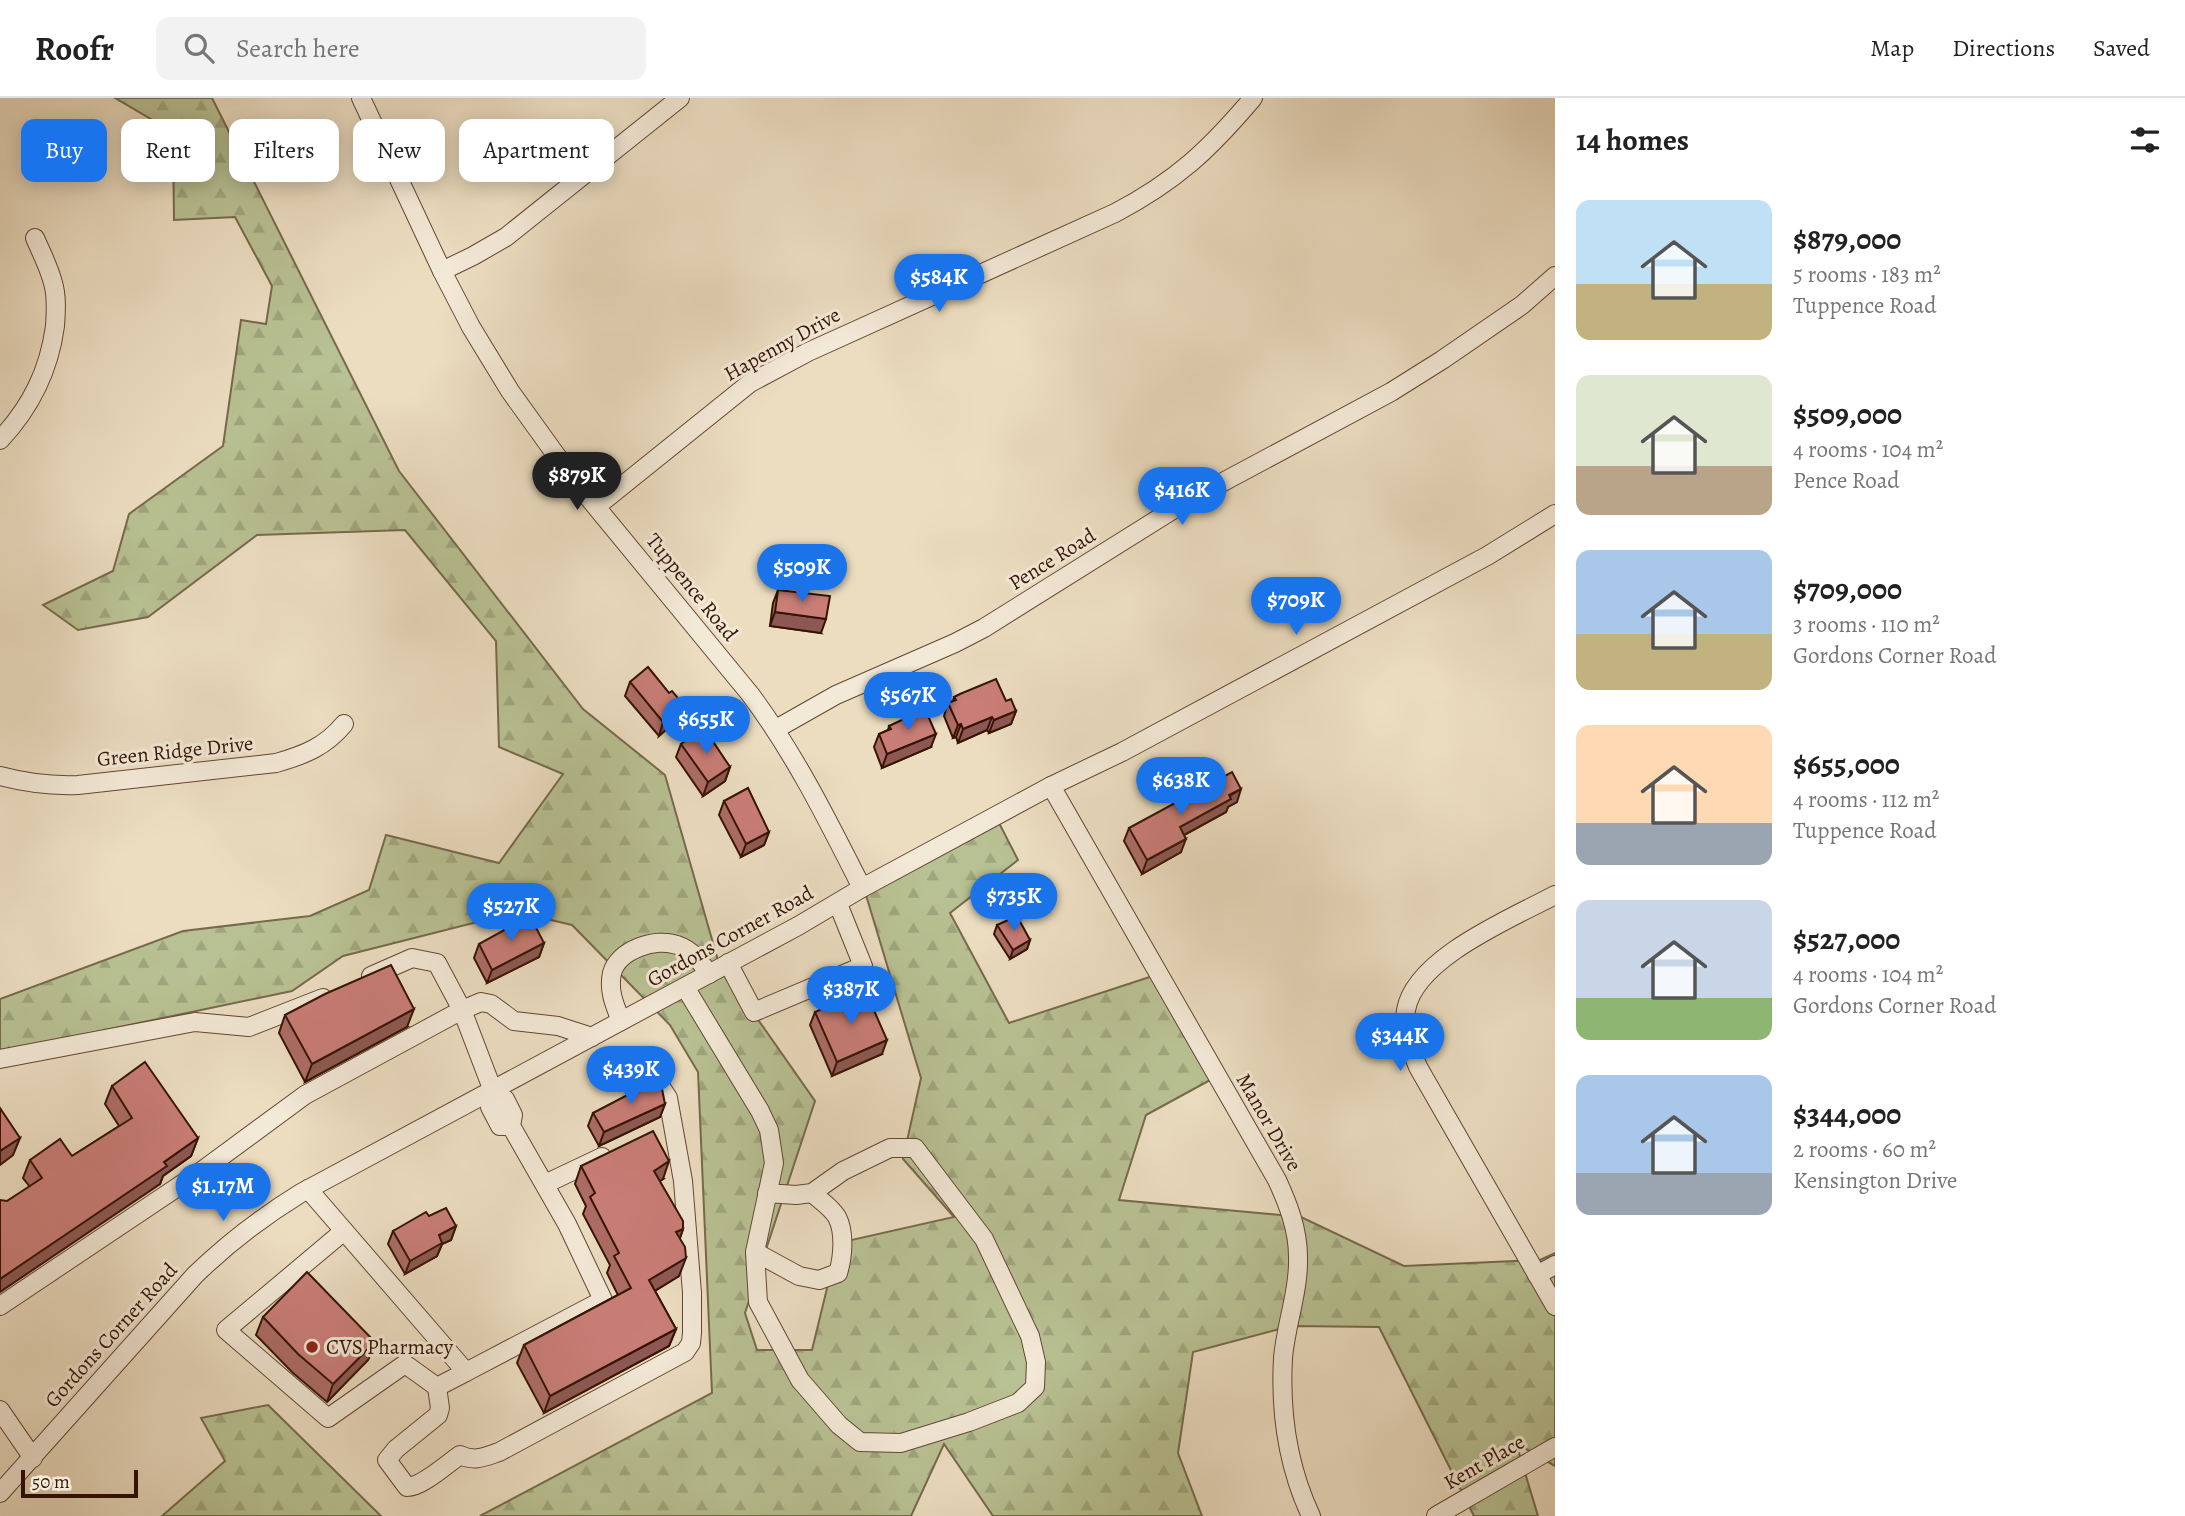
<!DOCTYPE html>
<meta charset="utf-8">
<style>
:root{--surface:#fff;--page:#f2f2f2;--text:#222;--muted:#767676;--line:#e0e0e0;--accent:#1a73e8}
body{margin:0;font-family:Alegreya,serif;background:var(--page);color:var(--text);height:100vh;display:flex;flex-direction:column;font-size:26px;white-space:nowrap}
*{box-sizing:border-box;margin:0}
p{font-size:23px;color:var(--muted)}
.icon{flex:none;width:38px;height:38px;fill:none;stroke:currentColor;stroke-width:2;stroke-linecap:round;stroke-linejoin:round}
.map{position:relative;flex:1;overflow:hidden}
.details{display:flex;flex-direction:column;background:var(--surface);width:630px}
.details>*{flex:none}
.hud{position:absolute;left:21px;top:21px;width:665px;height:63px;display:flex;gap:14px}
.scale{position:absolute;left:21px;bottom:18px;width:117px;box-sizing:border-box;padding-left:7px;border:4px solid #351404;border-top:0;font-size:19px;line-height:24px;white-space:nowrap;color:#351404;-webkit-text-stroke:5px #f3e9d7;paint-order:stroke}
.price{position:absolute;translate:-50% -60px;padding:0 16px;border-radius:24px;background:var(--accent);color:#fff;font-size:23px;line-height:46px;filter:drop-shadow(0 2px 4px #0008)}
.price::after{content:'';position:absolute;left:50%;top:42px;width:21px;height:16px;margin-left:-10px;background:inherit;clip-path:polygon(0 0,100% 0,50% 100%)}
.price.selected{background:#222;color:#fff}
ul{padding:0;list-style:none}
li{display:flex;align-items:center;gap:21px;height:175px;padding:0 21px}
li span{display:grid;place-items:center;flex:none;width:196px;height:140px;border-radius:14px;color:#555}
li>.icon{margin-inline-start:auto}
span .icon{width:84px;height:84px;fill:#fffc;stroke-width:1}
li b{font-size:30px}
h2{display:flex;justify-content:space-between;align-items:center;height:84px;padding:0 21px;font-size:30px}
.chip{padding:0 24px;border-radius:14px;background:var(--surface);box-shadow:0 4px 18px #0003;font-size:24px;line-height:63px}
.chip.selected{background:var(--accent);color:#fff}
header{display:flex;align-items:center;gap:42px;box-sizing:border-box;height:98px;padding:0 35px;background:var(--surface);border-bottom:2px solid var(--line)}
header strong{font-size:33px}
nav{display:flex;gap:38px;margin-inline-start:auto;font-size:24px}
.search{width:490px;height:63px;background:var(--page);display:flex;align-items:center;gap:18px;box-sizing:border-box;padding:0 24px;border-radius:14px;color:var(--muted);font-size:26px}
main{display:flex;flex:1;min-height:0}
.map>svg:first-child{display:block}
.forest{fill:url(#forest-firs);stroke:#766a4c;stroke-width:2}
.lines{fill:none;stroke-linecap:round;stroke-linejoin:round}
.minor-casing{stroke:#634633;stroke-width:20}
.minor{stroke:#f3e9d7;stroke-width:18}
.wall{fill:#ad6c66;stroke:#351404;stroke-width:2}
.shaded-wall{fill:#8d5853;stroke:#351404;stroke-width:2}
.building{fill:#c97d77;stroke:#351404;stroke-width:2}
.poi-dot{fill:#8f2418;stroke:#f3e9d7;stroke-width:2.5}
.labels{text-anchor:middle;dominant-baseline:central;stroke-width:6;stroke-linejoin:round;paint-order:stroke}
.street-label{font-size:21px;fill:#351404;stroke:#f3e9d7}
.poi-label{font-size:21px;fill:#351404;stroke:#f3e9d7;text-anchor:start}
</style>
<header>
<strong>Roofr</strong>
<div class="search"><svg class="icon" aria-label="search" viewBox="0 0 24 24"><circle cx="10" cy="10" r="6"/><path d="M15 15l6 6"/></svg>Search here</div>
<nav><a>Map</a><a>Directions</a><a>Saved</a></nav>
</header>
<main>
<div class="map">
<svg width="1555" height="1418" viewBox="0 0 1555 1418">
<defs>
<pattern id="forest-firs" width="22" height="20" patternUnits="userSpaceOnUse" patternTransform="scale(1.75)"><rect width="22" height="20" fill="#b8c193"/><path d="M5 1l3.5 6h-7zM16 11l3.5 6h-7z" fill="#9fa57d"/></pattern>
</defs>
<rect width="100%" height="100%" fill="#ecddc1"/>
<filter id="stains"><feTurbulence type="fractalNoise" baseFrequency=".00286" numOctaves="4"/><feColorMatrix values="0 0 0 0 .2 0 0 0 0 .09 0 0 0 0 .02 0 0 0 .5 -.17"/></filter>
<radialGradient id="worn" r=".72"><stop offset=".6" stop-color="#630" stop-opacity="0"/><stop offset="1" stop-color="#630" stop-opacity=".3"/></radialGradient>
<g class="forest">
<path d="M115,0H212L399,373L583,611L665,677L719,866L815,1003L745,1215L757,1252H812L838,1145L954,1119L903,1061L921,980L863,787L994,715L1018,762L950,815L1009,925L1165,874L1223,975L1146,1017L1119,1102L1301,1119L1404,1168L1540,1162L1555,1155V1368L1516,1345L1538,1418H1474L1379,1229L1291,1228L1193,1254L1178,1355L1202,1418H993L944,1346L911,1418H480L712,1295L698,974L670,927L572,827L517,814L343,858L292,893L0,954V901L183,833L310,818L369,792L386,737L499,765L563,676L499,649L496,543L405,432L257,437L148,519L78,532L43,507L113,473L129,416L223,348L241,222L266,226L272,188L235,119L174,122L173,34Z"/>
<path d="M268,1307L381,1418H162L225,1363L201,1320Z"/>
</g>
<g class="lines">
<g class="minor-casing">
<g id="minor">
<path d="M361,0L442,173L471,229L510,293L574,382L750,596C795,656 828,723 862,790"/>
<path d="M442,173L473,158L506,139L680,0"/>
<path d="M0,342C31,309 49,273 55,228C56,214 57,198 53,185C49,169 41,154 35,140"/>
<path d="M597,408L750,285L808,254L1115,115C1176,83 1209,52 1253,0"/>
<path d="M776,631L836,597L955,545L984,530L1182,406L1391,294L1442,262L1522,207L1555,178"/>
<path d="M0,678C26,685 51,688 78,687L276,665C304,657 325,649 344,626"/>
<path d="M1051,688L1277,1082C1288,1106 1298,1131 1298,1159C1299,1193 1286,1226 1283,1260C1280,1314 1288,1369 1311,1418"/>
<path d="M1555,797C1512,820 1415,860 1406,912C1403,932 1411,951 1418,969L1555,1208"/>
<path d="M728,865L754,914L863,868L838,806"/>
<path d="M371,878L412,860L437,865L462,912L493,993L495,998L490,1009L500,1028H511"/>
<path d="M685,889L760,1013L769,1032L774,1065L755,1154L758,1204L800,1282L839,1327L860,1344L901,1345L969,1324L1018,1305L1035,1289L1036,1264L1030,1238L984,1141L915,1050H890L843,1073L812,1095L796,1097L767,1095"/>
<path d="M621,923C615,908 608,893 612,875C618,852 656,839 677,847C692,852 700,863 709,876"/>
<path d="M0,961L195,924L249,929L323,900"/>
<path d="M545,1086L602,1059"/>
<path d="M308,1091L466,1274L603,1202L567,1126L511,1028L513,1017L505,1001L495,998"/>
<path d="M344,1133L226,1232L328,1320L405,1266L437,1289L466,1274"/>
<path d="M755,1154L799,1178L819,1182L838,1175C843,1159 845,1134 837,1119C832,1110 820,1102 812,1095"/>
<path d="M1537,1177L1555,1167"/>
<path d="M0,1208L203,1072L305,997L462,912L481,904L491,906L514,923L558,928L592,939"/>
<path d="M437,1289L440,1310L438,1317L396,1351L387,1362L407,1389C422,1389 447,1366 460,1357C475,1364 484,1359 499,1354L685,1254L691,1245L692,1235V1195L683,1083L668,1000L657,983L646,974"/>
<path d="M0,1312L33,1360"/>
<path d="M0,1395L195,1177C228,1145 262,1119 301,1095L798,828L862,790L1051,688L1122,654L1487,458L1555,416"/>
<path d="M1436,1418L1555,1349"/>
</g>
</g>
<use href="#minor" class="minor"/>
</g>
<g class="wall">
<path d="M778,492L821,535L770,528L773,505Z"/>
<path d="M630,584L669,595L684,607L679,620L659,638L625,598Z"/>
<path d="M954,599L1006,603L1016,613L1011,626L989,635L987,632L958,645L956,639L953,640L944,618L948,605L953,603Z"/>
<path d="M889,628L931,649L882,670L874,649L879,636L888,632Z"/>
<path d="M707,641L730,669L725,683L703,698L676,659L681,646Z"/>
<path d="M724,703L769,734L764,747L741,759L719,717Z"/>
<path d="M1237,704L1228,709L1226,714L1184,737L1181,754L1142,776L1124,743L1129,730Z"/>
<path d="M997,827L1030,842L1027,851L1010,861L994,836Z"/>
<path d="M544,845L539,859L487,885L474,860L479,846Z"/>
<path d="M815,914L882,956L832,978L810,927Z"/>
<path d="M285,917L407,929L305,984L279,935Z"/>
<path d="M112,988L198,1040L191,1058L163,1078L160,1086L7,1103L30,1089L23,1080L30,1062L72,1058L119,1028L105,1006Z"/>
<path d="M665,1006L660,1019L599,1048L588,1028L593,1015Z"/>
<path d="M581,1068L663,1081L659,1083L683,1131L680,1140L679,1178L655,1193L676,1231L669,1248L544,1315L517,1265L524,1247L618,1197L607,1175L610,1167L583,1116L586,1108L575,1086Z"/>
<path d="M429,1118L456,1128L451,1142L442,1146L437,1158L405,1176L388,1146L393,1133Z"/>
<path d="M263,1219L375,1244L368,1262L327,1304L292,1274L256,1237Z"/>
</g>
<g class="shaded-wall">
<path d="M775,514L826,521L821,535L770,528Z"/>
<path d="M684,607L679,620L659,638L663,624Z"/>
<path d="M1016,613L1011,626L989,635L994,622Z"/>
<path d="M992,619L987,632L958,645L963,631Z"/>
<path d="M961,626L956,639L953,640L958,627Z"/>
<path d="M936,636L931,649L882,670L887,656Z"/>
<path d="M730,669L725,683L703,698L708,684Z"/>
<path d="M1241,691L1237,704L1228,709L1226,714L1175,742L1180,729Z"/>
<path d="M769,734L764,747L741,759L746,746Z"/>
<path d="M1186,741L1181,754L1142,776L1147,762Z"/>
<path d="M1030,842L1027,851L1010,861L1013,852Z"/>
<path d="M544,845L539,859L487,885L492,872Z"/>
<path d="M414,911L407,929L305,984L312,966Z"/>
<path d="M887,942L882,956L832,978L837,964Z"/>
<path d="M665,1006L660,1019L599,1048L604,1034Z"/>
<path d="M20,1040L13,1057L0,1067V1053Z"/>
<path d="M198,1040L191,1058L163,1078L160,1086L0,1194V1181Z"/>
<path d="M669,1063L663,1081L647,1091L654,1073Z"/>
<path d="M456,1128L451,1142L442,1146L437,1158L405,1176L410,1163L439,1137Z"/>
<path d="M683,1131L677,1149L676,1134Z"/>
<path d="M686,1160L679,1178L643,1200L649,1182Z"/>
<path d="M676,1231L669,1248L544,1315L550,1298Z"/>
<path d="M375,1244L368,1262L327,1304L333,1286Z"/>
</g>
<g class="building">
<path d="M778,492L830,498L826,521L775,514Z"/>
<path d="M648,569L669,595L672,593L684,607L663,624L630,584Z"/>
<path d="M996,581L1006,603L1011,601L1016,613L994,622L992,619L963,631L961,626L958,627L948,605L956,602L954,599L960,596Z"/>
<path d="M925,611L936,636L887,656L879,636L891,631L889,628Z"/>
<path d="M701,632L707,641L710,639L730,669L708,684L681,646Z"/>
<path d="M1232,674L1241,691L1229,697L1231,701L1180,729L1186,741L1147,762L1129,730Z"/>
<path d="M748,690L769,734L746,746L724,703Z"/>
<path d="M530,818L544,845L492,872L479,846Z"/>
<path d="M1017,818L1030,842L1013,852L997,827Z"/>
<path d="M391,867L414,911L312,966L285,917L325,896Z"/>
<path d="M865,892L887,942L837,964L815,914Z"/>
<path d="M145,964L198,1040L164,1064L167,1068L0,1181V1102L7,1103L42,1080L30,1062L60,1041L72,1058L132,1020L112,988Z"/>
<path d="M656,982L662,991L665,1006L604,1034L593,1015Z"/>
<path d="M0,1010L20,1040L0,1053Z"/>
<path d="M653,1033L669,1063L654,1073L683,1123V1131L676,1134L685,1149L686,1160L649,1182L676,1231L550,1298L524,1247L631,1190L614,1158L619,1155L590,1099L595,1095L581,1068Z"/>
<path d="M446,1110L456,1128L439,1137L442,1145L410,1163L393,1133L426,1114L429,1118Z"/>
<path d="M307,1174L375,1244L333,1286L298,1256L263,1219Z"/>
</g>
<circle class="poi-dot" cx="312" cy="1249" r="7"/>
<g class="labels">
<g class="street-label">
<text transform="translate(782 246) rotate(-29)">Hapenny Drive</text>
<text transform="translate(1052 461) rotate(-32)">Pence Road</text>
<text transform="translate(692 489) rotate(51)">Tuppence Road</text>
<text transform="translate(175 653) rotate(-6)">Green Ridge Drive</text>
<text transform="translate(730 838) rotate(-29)">Gordons Corner Road</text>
<text transform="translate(1269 1024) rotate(60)">Manor Drive</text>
<text transform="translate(111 1237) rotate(-48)">Gordons Corner Road</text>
<text transform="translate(1484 1364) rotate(-30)">Kent Place</text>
</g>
<g class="poi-label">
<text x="326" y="1249">CVS Pharmacy</text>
</g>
</g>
<rect width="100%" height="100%" filter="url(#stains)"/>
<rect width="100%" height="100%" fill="url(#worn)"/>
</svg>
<div class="scale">50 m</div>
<b class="price" style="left:939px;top:216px">$584K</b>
<b class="price selected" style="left:577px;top:414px">$879K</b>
<b class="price" style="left:1182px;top:429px">$416K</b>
<b class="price" style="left:802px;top:506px">$509K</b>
<b class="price" style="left:1296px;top:539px">$709K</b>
<b class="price" style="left:908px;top:634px">$567K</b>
<b class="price" style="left:706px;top:658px">$655K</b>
<b class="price" style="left:1181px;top:719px">$638K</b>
<b class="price" style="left:1014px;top:835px">$735K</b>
<b class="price" style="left:511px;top:845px">$527K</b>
<b class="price" style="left:851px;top:928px">$387K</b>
<b class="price" style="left:1400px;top:975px">$344K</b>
<b class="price" style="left:631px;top:1008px">$439K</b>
<b class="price" style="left:223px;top:1125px">$1.17M</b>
<div class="hud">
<a class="chip selected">Buy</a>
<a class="chip">Rent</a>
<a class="chip">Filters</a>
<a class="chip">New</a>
<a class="chip">Apartment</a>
</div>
</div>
<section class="details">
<h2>14 homes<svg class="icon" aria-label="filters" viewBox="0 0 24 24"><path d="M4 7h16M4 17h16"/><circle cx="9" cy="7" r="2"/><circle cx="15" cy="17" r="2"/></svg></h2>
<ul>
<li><span style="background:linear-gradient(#bfe0f5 60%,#c2b280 0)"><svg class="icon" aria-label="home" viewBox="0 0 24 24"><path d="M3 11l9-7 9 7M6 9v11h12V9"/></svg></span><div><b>$879,000</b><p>5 rooms · 183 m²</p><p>Tuppence Road</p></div></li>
<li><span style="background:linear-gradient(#dfe7d0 65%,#b9a48a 0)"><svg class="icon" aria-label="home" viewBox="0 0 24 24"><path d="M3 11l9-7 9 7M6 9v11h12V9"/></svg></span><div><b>$509,000</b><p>4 rooms · 104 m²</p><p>Pence Road</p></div></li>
<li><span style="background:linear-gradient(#a9c7e8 60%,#c2b280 0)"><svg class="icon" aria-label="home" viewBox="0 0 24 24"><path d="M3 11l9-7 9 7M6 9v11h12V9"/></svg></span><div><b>$709,000</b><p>3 rooms · 110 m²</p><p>Gordons Corner Road</p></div></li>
<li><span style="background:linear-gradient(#ffd9b3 70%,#9aa5b1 0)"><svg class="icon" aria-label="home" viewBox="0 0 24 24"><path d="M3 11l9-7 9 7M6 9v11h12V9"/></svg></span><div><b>$655,000</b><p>4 rooms · 112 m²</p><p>Tuppence Road</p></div></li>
<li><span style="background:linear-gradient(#c9d6e8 70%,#8fb573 0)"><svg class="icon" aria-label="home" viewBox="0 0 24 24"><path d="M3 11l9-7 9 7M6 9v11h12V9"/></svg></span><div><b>$527,000</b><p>4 rooms · 104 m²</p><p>Gordons Corner Road</p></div></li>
<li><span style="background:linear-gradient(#a9c7e8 70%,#9aa5b1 0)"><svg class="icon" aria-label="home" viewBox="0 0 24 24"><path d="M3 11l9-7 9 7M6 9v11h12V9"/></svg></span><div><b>$344,000</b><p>2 rooms · 60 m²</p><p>Kensington Drive</p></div></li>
</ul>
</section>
</main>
